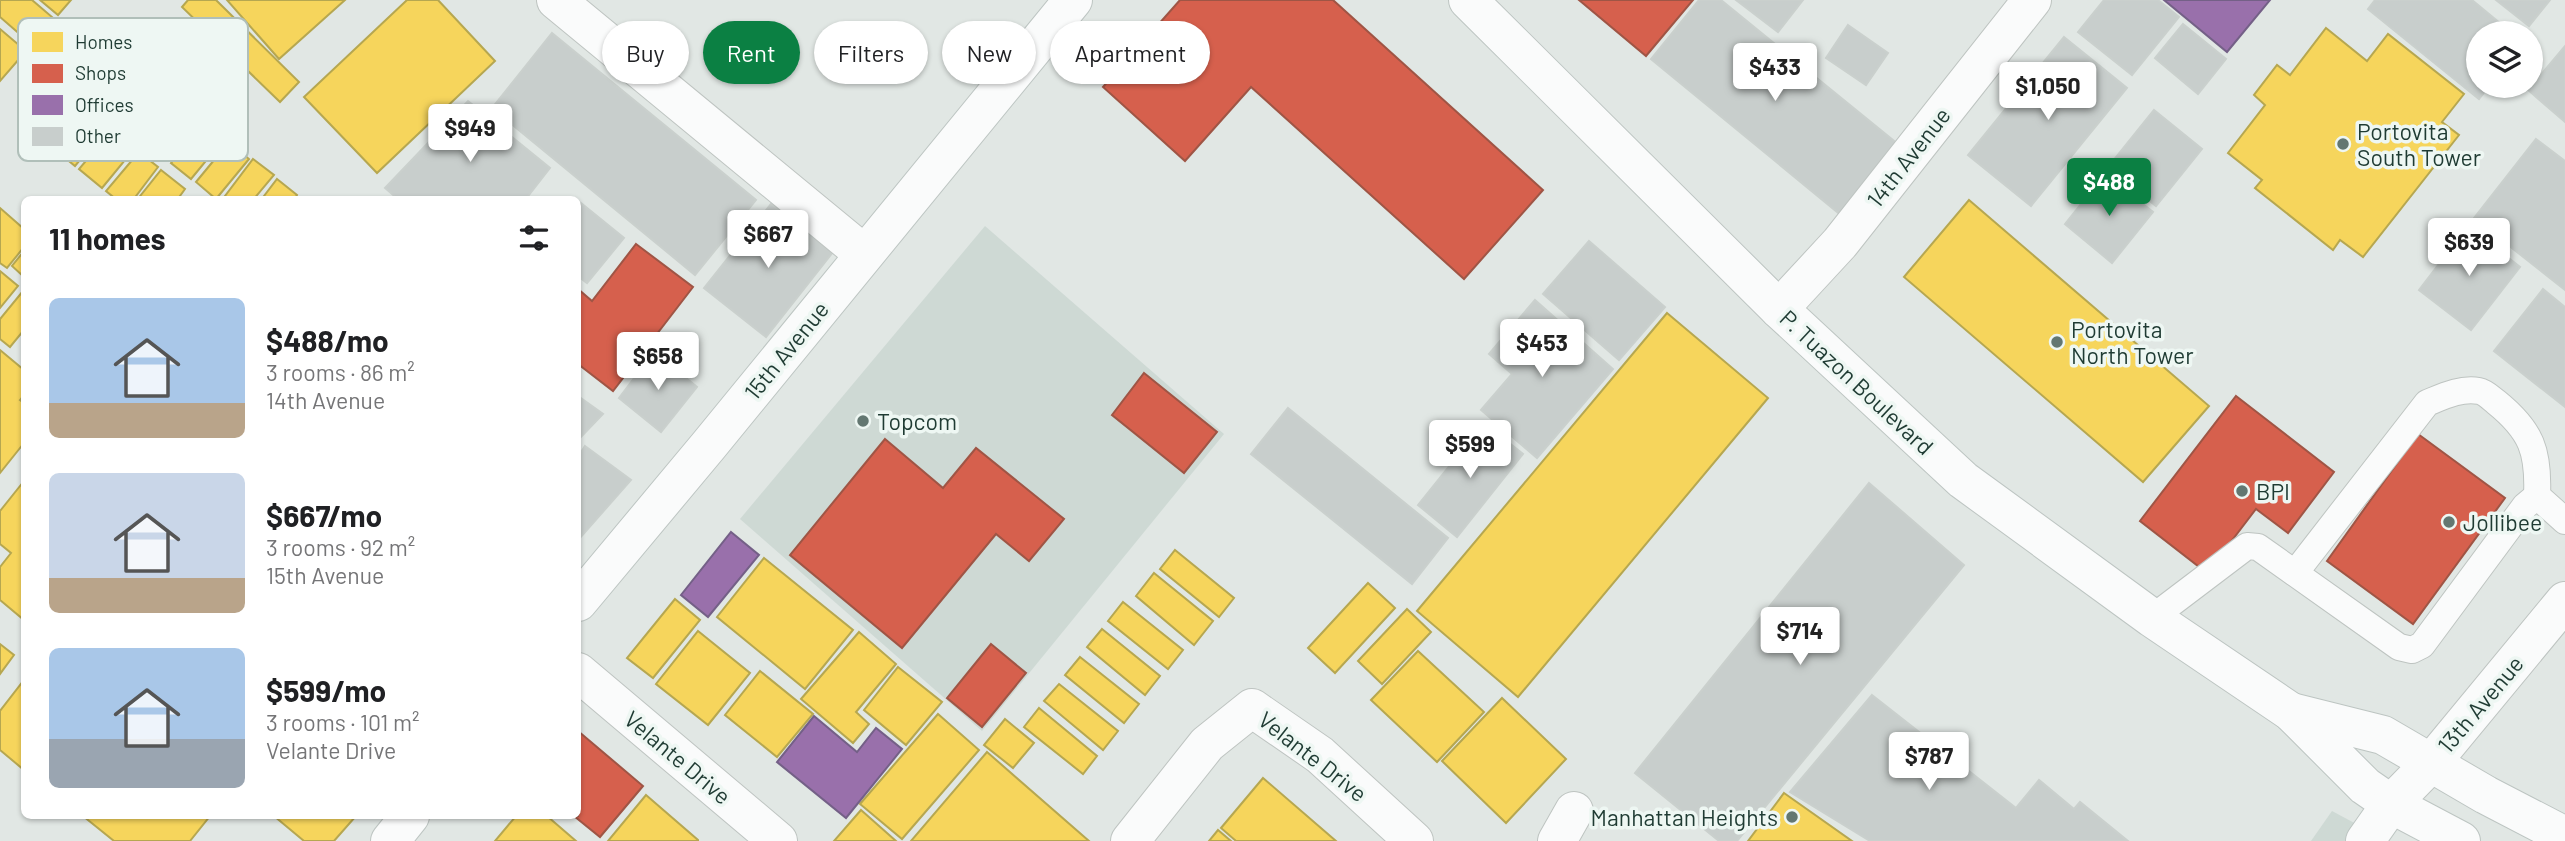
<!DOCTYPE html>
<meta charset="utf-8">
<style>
:root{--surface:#fff;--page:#f2f2f2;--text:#202124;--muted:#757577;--accent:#0b8043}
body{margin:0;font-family:Barlow,sans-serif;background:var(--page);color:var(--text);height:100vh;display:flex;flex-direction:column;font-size:26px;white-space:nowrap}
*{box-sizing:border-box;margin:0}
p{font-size:23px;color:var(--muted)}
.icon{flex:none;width:38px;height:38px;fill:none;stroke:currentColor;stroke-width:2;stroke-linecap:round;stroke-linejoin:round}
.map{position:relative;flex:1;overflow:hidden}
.side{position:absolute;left:21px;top:196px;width:560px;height:623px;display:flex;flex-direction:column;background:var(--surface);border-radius:10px;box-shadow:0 2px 5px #0004}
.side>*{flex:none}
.top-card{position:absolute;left:602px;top:21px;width:665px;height:63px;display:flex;gap:14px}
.fabs{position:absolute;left:2466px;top:21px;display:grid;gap:14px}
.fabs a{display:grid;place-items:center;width:77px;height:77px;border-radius:50%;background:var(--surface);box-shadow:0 2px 5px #0004;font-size:35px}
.price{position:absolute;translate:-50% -60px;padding:0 16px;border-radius:7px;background:#fff;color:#222;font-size:23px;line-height:46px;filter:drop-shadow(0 2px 4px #0008)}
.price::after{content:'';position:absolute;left:50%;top:42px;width:21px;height:16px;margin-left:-10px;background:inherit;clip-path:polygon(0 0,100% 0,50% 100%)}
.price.active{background:var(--accent);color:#fff}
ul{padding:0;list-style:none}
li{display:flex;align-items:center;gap:21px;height:175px;padding:0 28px}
li span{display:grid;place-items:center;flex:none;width:196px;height:140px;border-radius:10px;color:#555}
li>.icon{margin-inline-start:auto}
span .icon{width:84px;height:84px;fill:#fffc;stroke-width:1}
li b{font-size:30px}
h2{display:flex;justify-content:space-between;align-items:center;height:84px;padding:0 28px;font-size:30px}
.chip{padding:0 24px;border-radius:32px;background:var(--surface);box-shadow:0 2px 5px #0004;font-size:24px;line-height:63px}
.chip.active{background:var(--accent);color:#fff}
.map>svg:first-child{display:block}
.built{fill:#ced9d4}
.homes{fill:#f6d55c;stroke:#b6a750;stroke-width:2}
.shops{fill:#d6604d;stroke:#9f5545;stroke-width:2}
.offices{fill:#9970ab;stroke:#746087;stroke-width:2}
.building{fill:#c8cecc;stroke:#cad0cd;stroke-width:2}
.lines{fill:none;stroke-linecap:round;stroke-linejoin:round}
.lane-casing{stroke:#bec4c1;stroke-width:28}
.street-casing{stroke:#bec4c1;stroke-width:40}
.secondary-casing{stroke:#bdc5c2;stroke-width:40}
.lane{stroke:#fafbfb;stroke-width:26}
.street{stroke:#fafbfb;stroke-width:38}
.secondary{stroke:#fafbfb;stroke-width:38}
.poi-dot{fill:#637771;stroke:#eef7f3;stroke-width:2.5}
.labels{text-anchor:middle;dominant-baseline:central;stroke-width:7;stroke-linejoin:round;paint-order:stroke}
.poi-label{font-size:23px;fill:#1f3b33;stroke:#eef7f3;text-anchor:start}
.street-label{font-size:23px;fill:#1f3b33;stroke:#eef7f3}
.key{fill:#eef7f3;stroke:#b0bfb9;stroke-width:2}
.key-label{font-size:19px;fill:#1f3b33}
</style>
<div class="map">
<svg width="2565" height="841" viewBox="0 0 2565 841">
<rect width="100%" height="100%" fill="#e1e7e4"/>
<g class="built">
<path d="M985,226L1224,434L982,731L740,519Z"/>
<path d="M2332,811L2388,841H2311Z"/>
</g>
<g class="homes">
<path d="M0,0H32L52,17L30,43L0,17Z"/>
<path d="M40,0H71L58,15Z"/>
<path d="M188,0H216L299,82L280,102L182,7Z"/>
<path d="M227,0H345L279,59Z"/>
<path d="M407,0H438L495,61L377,173L304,97Z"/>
<path d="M2326,28L2367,61L2388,34L2464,94L2442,122L2459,135L2363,257L2340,240L2333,250L2255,188L2262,180L2228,153L2265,105L2254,95L2277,65L2290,75Z"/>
<path d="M0,29L26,51L0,81Z"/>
<path d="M85,107L108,126L75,166L52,147Z"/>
<path d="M204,123L224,139L191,179L171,163Z"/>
<path d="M112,130L135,148L102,188L79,169Z"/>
<path d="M229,142L249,159L216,199L196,182Z"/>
<path d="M139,152L158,167L133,200H117L106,191Z"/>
<path d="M253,159L274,175L253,200H222Z"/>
<path d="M161,170L185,189L177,200H137Z"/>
<path d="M277,179L297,195L294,200H261Z"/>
<path d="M1969,200L2209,406L2143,482L1904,277Z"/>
<path d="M0,208L24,229V247L7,268L0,263Z"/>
<path d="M24,251V277L12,266Z"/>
<path d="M0,271L18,286L0,308Z"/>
<path d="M23,291L24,330L10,347L0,339V319Z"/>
<path d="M1667,313L1768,398L1518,697L1417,611Z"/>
<path d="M0,350L24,370V395L20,400L24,403V443L0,473Z"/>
<path d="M24,481V620L0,600V567L11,553L0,544V511Z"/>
<path d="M1175,550L1234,598L1219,617L1160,569Z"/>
<path d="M764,558L853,630L805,689L717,617Z"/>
<path d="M1154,573L1213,621L1194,645L1136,596Z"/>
<path d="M1368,583L1395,608L1335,673L1308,648Z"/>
<path d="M675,599L700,620L653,678L627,658Z"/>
<path d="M1123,602L1183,650L1168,669L1108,621Z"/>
<path d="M1407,609L1431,632L1382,684L1358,661Z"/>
<path d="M1102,629L1160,676L1145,695L1087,647Z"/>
<path d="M698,631L750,673L708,725L656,684Z"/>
<path d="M859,632L896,664L856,712L869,724L853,743L801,699Z"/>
<path d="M0,644L14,655L0,674Z"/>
<path d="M1418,651L1484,712L1437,762L1371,700Z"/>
<path d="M1080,657L1139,704L1124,723L1065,675Z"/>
<path d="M898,667L942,702L906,745L864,710Z"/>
<path d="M760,671L813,714L777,757L725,715Z"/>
<path d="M24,680V770L0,750V711Z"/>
<path d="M1059,684L1118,731L1103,750L1044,701Z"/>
<path d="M1502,698L1566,759L1506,823L1442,761Z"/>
<path d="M1039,708L1097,756L1083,774L1024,727Z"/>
<path d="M938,714L979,750L902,839L860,804Z"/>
<path d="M1005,719L1034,743L1013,768L984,745Z"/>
<path d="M987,752L1089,841H911Z"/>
<path d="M1263,778L1336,841H1236L1221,828Z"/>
<path d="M1784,793L1852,841H1748Z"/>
<path d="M646,795L698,840V841H608Z"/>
<path d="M861,810L896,841H834Z"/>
<path d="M83,816H210L190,841H114Z"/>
<path d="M274,816H356L334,841H304Z"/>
<path d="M516,816H547L576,841H495Z"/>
<path d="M1218,830L1231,841H1209Z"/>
</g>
<g class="shops">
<path d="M1180,0H1333L1543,190L1464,279L1251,87L1185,161L1103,87Z"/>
<path d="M1579,0H1693L1646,56Z"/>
<path d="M636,244L693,287L613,391L578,364V289L592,301Z"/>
<path d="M1144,373L1217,432L1184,473L1112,415Z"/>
<path d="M2236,396L2334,472L2288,533L2256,509L2207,573L2140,521Z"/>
<path d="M2418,434L2505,498L2413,624L2327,561Z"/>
<path d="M885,439L943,488L976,448L1064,519L1029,561L996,534L902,648L790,555Z"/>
<path d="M991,644L1026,673L982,727L947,698Z"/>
<path d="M578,731L643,786L600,837L574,816H578Z"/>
</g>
<g class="offices">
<path d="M2164,0H2270L2227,52Z"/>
<path d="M731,532L759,555L708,617L681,595Z"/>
<path d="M814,716L857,752L876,728L902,749L846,818L777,762Z"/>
</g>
<g class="building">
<path d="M1699,0H1721L1899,145L1842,216L1651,59Z"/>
<path d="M1736,0H1803L1778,32Z"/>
<path d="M2104,0H2158L2179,17L2132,75L2078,32Z"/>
<path d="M2375,0H2472L2512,33H2478V86H2489L2479,99L2368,9Z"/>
<path d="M2496,0H2550L2529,26Z"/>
<path d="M2183,24L2226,59L2198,94L2155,58Z"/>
<path d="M1848,25L1888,53L1866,85L1826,58Z"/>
<path d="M552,33L756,200L695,275L492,108Z"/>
<path d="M2064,37L2127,88L2031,206L1968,155Z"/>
<path d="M2565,46V122L2528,90Z"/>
<path d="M468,101L550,168L525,200H399L385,188Z"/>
<path d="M2154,110L2202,149L2156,206L2108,167Z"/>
<path d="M2536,139L2565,161V290L2474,218Z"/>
<path d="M2105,174L2153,212L2112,263L2065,224Z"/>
<path d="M581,203L624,238L587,283L578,276V208Z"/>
<path d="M771,204L833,252L766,337L704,288Z"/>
<path d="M2468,226L2520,267L2471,330L2419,290Z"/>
<path d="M1589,241L1665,307L1619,360L1543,294Z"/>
<path d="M2543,289L2565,307V407L2494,351Z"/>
<path d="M1535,300L1613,369L1537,458L1481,410L1512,374L1489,354Z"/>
<path d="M654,352L697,387L661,432L619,398Z"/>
<path d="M578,396L603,414L578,440Z"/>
<path d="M1288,408L1448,538L1412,584L1251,454Z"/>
<path d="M1484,423L1523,454L1457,537L1418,505Z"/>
<path d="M585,446L631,480L578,540V457Z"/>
<path d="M1869,483L1964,565L1737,841H1719L1635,773Z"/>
<path d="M1872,695L2016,808L2039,780L2074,809L2080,802L2128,841H1870L1790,792Z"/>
</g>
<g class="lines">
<g class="lane-casing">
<g id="lane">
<path d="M2295,573L2427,403C2444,396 2460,388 2479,391C2485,392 2491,398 2496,402C2532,431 2539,452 2537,496"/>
<path d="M2152,618L2247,546L2258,547L2399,647L2412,650L2422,645L2525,506L2537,496L2565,521"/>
</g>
</g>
<g class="street-casing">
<g id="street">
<path d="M556,0L864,254"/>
<path d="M1779,309L1840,243L2032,0"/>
<path d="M578,672L778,841"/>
<path d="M2391,804L2432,762L2565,601"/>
<path d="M1130,841L1207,744L1252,708L1320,755L1414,841"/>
<path d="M1557,841L1574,811"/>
</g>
</g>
<g class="secondary-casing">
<g id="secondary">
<path d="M1468,0L1779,309L1963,480L2152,618L2291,712L2365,786L2391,804L2461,841"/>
<path d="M578,602L709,445L1073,0"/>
<path d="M2291,712L2383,735L2486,795L2565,836"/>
<path d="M390,841L410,816"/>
<path d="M2365,841L2391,804"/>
</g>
</g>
<use href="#lane" class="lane"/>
<use href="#street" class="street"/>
<use href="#secondary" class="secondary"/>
</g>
<g class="poi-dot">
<circle cx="2343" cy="144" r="7"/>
<circle cx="2057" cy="342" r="7"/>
<circle cx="863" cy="421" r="7"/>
<circle cx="2242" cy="491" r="7"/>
<circle cx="2449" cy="522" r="7"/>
<circle cx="1792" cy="817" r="7"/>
</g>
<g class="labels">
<g class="poi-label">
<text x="2357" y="131">Portovita<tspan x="2357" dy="26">South Tower</tspan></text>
<text x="2071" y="329">Portovita<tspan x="2071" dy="26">North Tower</tspan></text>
<text x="877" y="421">Topcom</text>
<text x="2256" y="491">BPI</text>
<text x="2463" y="522">Jollibee</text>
<text x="1778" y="817" text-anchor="end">Manhattan Heights</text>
</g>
<g class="street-label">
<text transform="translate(1908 157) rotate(-52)">14th Avenue</text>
<text transform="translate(786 350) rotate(-51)">15th Avenue</text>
<text transform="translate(1857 382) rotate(43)">P. Tuazon Boulevard</text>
<text transform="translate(2480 704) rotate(-50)">13th Avenue</text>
<text transform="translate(1313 756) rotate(38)">Velante Drive</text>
<text transform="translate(678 757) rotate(40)">Velante Drive</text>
</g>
</g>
<rect x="18" y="18" width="230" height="143" rx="10" class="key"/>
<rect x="32" y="32" width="31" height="20" fill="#f6d55c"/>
<rect x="32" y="64" width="31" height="19" fill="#d6604d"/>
<rect x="32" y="95" width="31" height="20" fill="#9970ab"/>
<rect x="32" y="127" width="31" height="19" fill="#c8cecc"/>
<g class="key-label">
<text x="75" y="49">Homes</text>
<text x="75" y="80">Shops</text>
<text x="75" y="112">Offices</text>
<text x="75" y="143">Other</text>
</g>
</svg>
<div class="fabs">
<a><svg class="icon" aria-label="layers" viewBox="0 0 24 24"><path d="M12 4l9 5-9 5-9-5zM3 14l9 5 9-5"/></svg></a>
</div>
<b class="price" style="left:1775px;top:103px">$433</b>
<b class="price" style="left:2048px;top:122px">$1,050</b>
<b class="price" style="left:470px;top:164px">$949</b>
<b class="price active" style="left:2109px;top:218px">$488</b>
<b class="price" style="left:768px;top:270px">$667</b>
<b class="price" style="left:2469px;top:278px">$639</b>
<b class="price" style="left:1542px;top:379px">$453</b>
<b class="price" style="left:658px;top:392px">$658</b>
<b class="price" style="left:1470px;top:480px">$599</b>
<b class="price" style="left:1800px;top:667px">$714</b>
<b class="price" style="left:1929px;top:792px">$787</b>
<div class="top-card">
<a class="chip">Buy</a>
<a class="chip active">Rent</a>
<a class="chip">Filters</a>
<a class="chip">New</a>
<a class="chip">Apartment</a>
</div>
<section class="side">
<h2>11 homes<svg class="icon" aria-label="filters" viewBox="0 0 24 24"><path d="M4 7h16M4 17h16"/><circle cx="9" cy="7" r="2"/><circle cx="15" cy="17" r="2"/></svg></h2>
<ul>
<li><span style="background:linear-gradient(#a9c7e8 75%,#b9a48a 0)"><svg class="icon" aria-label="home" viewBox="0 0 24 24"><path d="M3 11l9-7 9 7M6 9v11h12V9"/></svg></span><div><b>$488/mo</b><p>3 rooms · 86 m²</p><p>14th Avenue</p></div></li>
<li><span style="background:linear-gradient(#c9d6e8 75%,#b9a48a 0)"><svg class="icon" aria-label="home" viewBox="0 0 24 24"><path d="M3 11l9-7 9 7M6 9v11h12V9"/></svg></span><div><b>$667/mo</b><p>3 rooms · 92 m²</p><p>15th Avenue</p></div></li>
<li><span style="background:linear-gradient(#a9c7e8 65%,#9aa5b1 0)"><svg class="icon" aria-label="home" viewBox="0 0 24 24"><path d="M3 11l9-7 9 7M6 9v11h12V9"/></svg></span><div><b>$599/mo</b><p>3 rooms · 101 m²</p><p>Velante Drive</p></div></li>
</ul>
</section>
</div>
